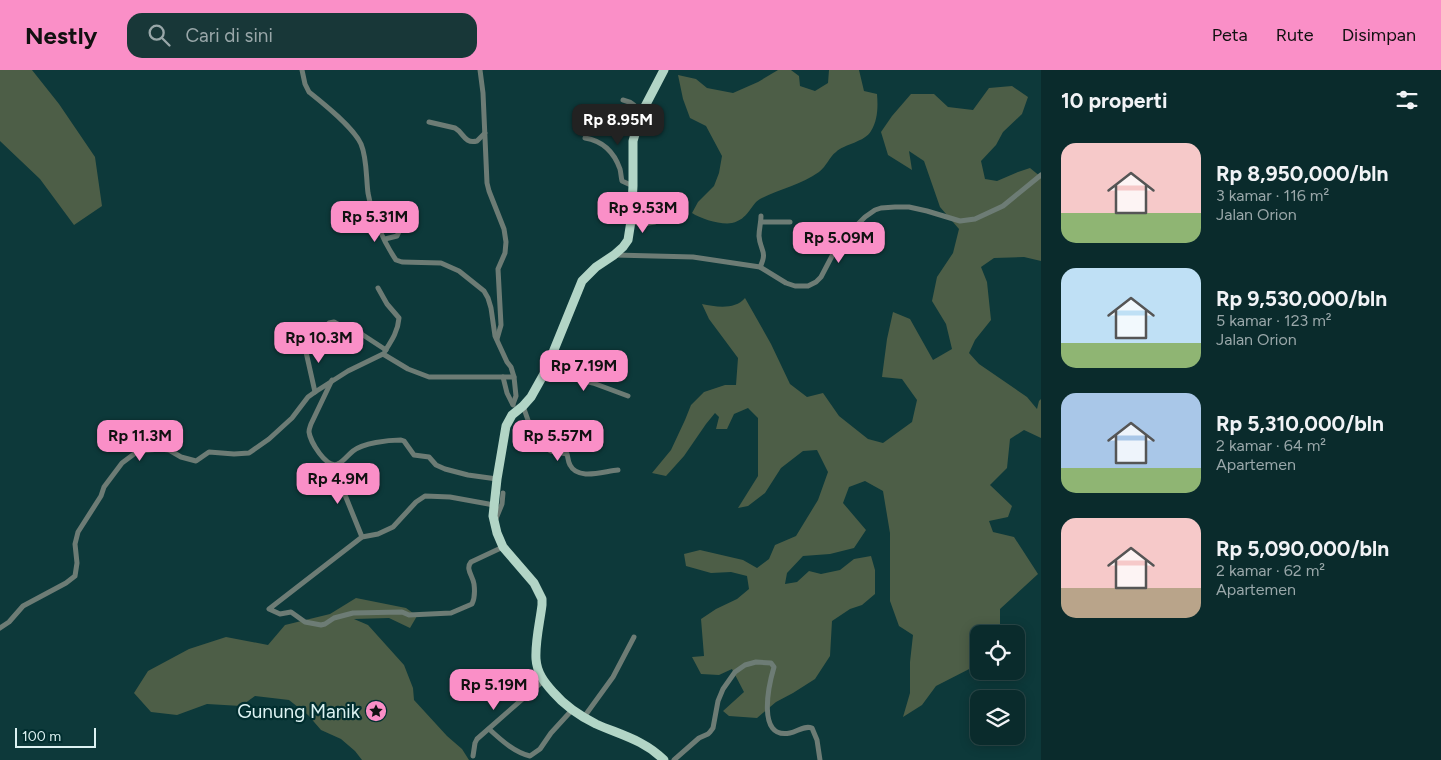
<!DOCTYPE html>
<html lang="id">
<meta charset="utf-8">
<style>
:root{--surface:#0a2b2c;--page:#183738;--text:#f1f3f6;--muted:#99a7a9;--line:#2a4748;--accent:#fa8fc7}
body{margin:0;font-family:Figtree,sans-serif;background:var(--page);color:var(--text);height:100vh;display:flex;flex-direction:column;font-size:19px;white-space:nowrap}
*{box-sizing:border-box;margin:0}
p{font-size:16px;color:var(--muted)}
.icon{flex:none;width:28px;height:28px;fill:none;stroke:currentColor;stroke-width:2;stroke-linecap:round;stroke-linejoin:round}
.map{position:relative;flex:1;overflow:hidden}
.panel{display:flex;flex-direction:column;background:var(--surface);width:400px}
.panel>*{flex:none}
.fabs{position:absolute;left:970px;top:555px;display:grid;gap:10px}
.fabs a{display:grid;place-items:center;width:55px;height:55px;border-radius:10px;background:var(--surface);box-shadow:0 2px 12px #0003,0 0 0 1px var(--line);font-size:25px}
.scale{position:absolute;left:15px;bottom:12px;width:81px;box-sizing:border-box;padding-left:5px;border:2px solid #dcf2f2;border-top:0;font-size:14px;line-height:18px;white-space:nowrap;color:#dcf2f2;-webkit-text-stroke:4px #012e2f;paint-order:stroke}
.price{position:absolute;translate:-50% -42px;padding:0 11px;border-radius:10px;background:var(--accent);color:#111;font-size:16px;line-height:32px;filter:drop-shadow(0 1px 2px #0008)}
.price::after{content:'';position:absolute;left:50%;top:30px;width:15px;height:11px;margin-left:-8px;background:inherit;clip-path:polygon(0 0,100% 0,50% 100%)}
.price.on{background:#222;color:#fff}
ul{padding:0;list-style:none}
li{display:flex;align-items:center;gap:15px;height:125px;padding:0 20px}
li span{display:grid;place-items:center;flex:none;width:140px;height:100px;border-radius:15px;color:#555}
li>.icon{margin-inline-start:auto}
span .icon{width:60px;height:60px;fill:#fffc;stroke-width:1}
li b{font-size:21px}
h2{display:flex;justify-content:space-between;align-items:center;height:60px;padding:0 20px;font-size:21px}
header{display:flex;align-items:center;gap:30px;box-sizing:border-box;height:70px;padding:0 25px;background:var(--accent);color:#111}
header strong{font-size:24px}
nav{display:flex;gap:28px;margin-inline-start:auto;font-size:18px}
.search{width:350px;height:45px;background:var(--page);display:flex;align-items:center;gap:12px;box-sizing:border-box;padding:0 18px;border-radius:15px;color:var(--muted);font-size:19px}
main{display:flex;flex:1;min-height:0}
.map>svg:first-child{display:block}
.forest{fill:#4d5e47}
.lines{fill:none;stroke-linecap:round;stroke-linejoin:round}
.minor{stroke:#6d7c75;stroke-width:5}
.trunk{stroke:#b2d5c6;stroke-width:9}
.labels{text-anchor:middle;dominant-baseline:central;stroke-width:4.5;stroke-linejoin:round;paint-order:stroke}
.poi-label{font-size:19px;fill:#dcf2f2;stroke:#012e2f;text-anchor:end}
</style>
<header>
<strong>Nestly</strong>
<div class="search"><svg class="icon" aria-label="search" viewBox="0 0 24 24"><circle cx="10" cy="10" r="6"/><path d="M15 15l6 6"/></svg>Cari di sini</div>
<nav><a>Peta</a><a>Rute</a><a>Disimpan</a></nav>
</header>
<main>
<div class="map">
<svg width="1041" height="690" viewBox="0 0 1041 690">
<rect width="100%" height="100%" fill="#0d393a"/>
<g class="forest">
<path d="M0,0H32L59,34L95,87L102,136L74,155L40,109L0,71Z"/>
<path d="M778,0H791L799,6L800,16L815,21L828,13L829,0H859L864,21L877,24C878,36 878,50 871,61C865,72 844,74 836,82C829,87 827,96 819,102C801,115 779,119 760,129C750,135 749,149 732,153C721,155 701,149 692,143L698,132L714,116L719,103L722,86L706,56L690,48L683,29L678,5L696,9L707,18L733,23L758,12Z"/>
<path d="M1012,16L1028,27L1022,44L1003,62L996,75L981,91L985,109L997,111L1018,102L1030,98L1041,107V191L1024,187L994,188L981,197L987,212L991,250L975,270L969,283L979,294L1027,327L1037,339L1039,331L1041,329V368L1024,360L1010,369L1007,398L990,415L1012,436L1008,447L989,451L993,462L1014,467L1038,504L1000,539V556L1005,564H979V594L936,616L922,635L903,647L910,623V592L913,565L899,556L890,531V463L883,421L865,411L849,417L843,433L866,460L854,478L830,484L803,486L787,503L785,514L797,512L809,501L821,504L840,500L854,489L871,486L875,500V524L862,535L850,539L832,551L830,586L815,609L793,623L776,632L757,648L729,646L723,641L744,622L732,599L719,605L701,604L692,587L704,586L701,549L716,539L737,529L749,519L747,506L731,502L711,503L686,496L684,484L700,480L743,490L757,498L769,489L775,475L796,466L818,430L828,402L817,380L803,381L781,398L765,423L748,436L738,438L758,406V348L748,338L734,344L727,359H716L719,347L715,343L706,354L684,386L666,406L652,403L671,380L685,350L691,335L704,322L725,315H736L738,288L709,249L702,234C716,237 735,240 745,228L771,274L790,314L807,327L823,323L839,346L868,369L883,373L912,352L917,330L902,309L882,307L887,269L893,242L910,249L933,290L952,279L946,254L932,231L937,207L953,183L959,159L940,137L924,91L909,81L912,100L888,85L881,62L892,46L911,24H934L948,37L973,40L989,18Z"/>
<path d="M356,528L406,538L417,546L410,558L389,548L354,549L368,555L404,595L413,618L414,630L447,666L462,679L469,690H362L355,681L341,669L321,660L308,645L289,630L255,626L241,636L207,634L177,645L151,642L134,623L148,601L189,579L226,567L268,575L285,555L330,544Z"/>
</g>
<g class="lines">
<g class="minor">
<path d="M302,0L305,14L309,22C324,34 353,57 361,74C367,88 366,107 368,123C372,145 383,171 396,190L402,192L441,193L459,201L484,221L488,228L491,238L495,266L507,292L511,297L514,307L516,326L513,334"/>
<path d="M480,0L483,23L487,113L489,121L504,159L506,172L505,183L498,199L501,255L497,269"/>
<path d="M623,30C632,32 636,36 641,44"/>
<path d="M429,52L455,58C464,63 464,74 477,71L485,63"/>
<path d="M585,68C603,71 614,82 620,99C621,103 621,107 622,111L633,116"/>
<path d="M631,151L642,154L655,152"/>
<path d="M761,152H790"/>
<path d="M385,169L397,166L403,153"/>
<path d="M615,185L693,187L760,197L786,213L795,216H808L816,212L821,207L833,184L851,161L865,147L875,140L881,138L895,137H909L927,141L960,151L975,149L1003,136L1041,105"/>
<path d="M760,197C768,181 760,181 759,166C759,159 761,153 761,146"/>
<path d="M378,218L387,234L399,248C398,261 392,270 385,281"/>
<path d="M545,302L593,313L628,326"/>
<path d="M503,307L507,323L513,335"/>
<path d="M332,310L311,354C310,357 309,359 309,362C310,371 326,399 338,394C343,392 348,385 353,381C363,373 388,370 401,370L404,371L414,385L429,387L436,395L445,399L468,405L497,409"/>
<path d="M315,322L306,282L305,270L309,265L319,262L329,253L334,252L352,262L363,265L386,280"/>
<path d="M523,336L529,353L546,378L551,381L567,384C568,387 568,392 570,395C578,411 604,401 618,400"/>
<path d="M338,394L345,425L362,467"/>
<path d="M494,435L450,427L425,426L416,432L393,457L378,464L362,467L269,539L280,544L291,542L305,552L321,555L325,554L334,548L353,543L402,542L409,545L451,543L472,534C475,528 475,522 474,514C473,506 465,499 471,492L503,477"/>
<path d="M495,451L502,434L503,423"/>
<path d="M0,558L9,552L23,536L66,513L75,506L77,493L75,474L78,462L101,426L104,417L122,393L138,381L160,379L169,380L181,387L196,391L209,382L234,384L249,383L269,369L292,348L308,327L315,322L348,301L383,284L408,299L429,307H514"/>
<path d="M584,647L613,607L634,567"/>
<path d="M489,659C501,670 514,682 530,686L540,679L551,663L572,640"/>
<path d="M473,686L475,673L477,669L543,611"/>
<path d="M674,690L699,668L708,664L710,662L713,658L718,631L723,619L735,602L745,595L756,592L771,593L774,597C769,614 756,670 790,663C797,662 804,655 812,658L817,670L820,690"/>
</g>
<path class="trunk" d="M664,690C644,670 621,665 596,654C580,646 565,636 553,622C544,612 537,603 536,589C535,571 540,552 542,535V529L534,513L503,477L497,463L493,446L497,409L506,356L512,345L523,336L531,327L545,302L582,211L596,197L614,185L623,177L628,170L631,151L633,116V71L641,44L664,0"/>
</g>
<defs>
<g id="sight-disc" transform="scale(1.125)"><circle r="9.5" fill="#fa8fc7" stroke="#012e2f"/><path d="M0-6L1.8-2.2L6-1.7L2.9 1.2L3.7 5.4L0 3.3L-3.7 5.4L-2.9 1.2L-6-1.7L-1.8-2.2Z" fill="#111"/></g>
</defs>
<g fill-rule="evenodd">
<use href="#sight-disc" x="376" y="641"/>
</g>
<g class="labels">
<g class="poi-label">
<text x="360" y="641">Gunung Manik</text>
</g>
</g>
</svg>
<div class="fabs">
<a><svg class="icon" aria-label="locate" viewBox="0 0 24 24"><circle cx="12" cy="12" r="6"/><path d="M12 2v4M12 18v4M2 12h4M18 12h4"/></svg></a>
<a><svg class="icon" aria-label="layers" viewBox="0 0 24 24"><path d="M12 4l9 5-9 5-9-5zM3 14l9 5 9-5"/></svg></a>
</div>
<div class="scale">100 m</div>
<b class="price on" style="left:618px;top:76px">Rp 8.95M</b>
<b class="price" style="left:643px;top:164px">Rp 9.53M</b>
<b class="price" style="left:375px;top:173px">Rp 5.31M</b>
<b class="price" style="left:839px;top:194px">Rp 5.09M</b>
<b class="price" style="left:319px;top:294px">Rp 10.3M</b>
<b class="price" style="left:584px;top:322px">Rp 7.19M</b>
<b class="price" style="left:140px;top:392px">Rp 11.3M</b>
<b class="price" style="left:558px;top:392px">Rp 5.57M</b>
<b class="price" style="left:338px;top:435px">Rp 4.9M</b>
<b class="price" style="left:494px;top:641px">Rp 5.19M</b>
</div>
<section class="panel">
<h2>10 properti<svg class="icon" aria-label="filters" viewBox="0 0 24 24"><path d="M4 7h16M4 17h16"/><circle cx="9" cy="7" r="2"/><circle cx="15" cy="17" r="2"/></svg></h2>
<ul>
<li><span style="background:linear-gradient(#f6c9c9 70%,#8fb573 0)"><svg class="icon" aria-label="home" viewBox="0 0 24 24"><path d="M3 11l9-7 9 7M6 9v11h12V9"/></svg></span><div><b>Rp 8,950,000/bln</b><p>3 kamar · 116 m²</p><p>Jalan Orion</p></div></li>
<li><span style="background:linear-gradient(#bfe0f5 75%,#8fb573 0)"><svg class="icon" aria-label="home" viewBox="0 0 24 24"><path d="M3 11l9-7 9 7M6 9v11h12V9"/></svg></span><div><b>Rp 9,530,000/bln</b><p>5 kamar · 123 m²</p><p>Jalan Orion</p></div></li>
<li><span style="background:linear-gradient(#a9c7e8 75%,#8fb573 0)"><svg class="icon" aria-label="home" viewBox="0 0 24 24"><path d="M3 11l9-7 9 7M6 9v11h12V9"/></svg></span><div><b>Rp 5,310,000/bln</b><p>2 kamar · 64 m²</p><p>Apartemen</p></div></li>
<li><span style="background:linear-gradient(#f6c9c9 70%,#b9a48a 0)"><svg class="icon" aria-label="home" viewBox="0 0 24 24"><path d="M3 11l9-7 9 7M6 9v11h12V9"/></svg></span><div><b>Rp 5,090,000/bln</b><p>2 kamar · 62 m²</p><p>Apartemen</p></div></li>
</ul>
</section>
</main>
